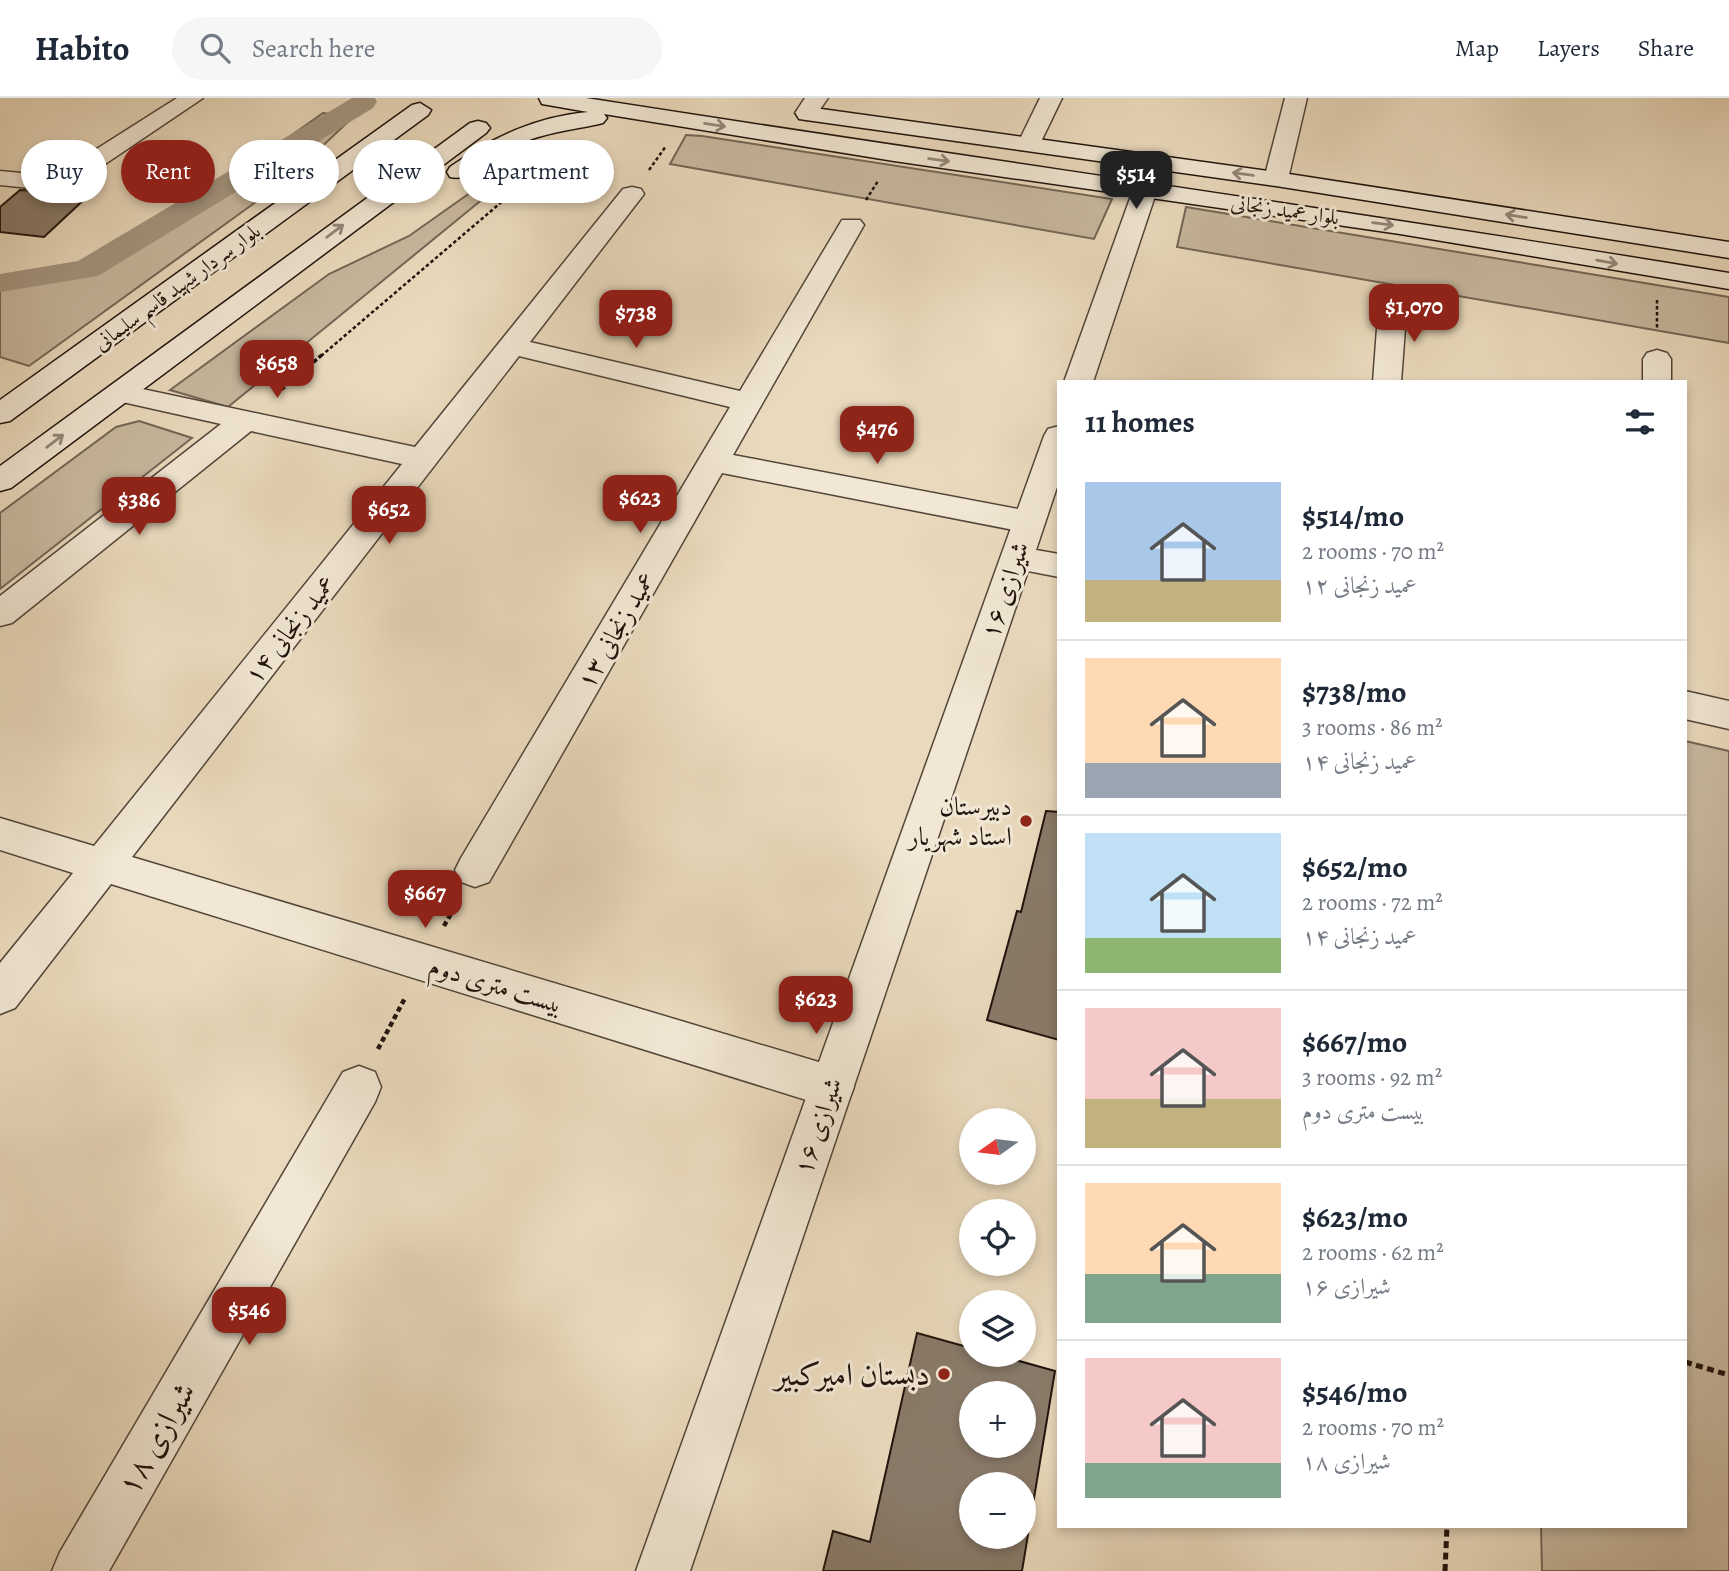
<!DOCTYPE html>
<meta charset="utf-8">
<style>
:root{--surface:#fff;--page:#f6f6f7;--text:#1f2937;--muted:#747a83;--line:#e0e1e3;--accent:#8f2418}
body{margin:0;font-family:Alegreya,Amiri,serif;background:var(--page);color:var(--text);height:100vh;display:flex;flex-direction:column;font-size:26px;white-space:nowrap}
*{box-sizing:border-box;margin:0}
p{font-size:23px;color:var(--muted)}
.icon{flex:none;width:38px;height:38px;fill:none;stroke:currentColor;stroke-width:2;stroke-linecap:round;stroke-linejoin:round}
.map{position:relative;flex:1;overflow:hidden}
.drawer{position:absolute;left:1057px;top:282px;width:630px;height:1148px;display:flex;flex-direction:column;background:var(--surface);border-radius:0px;box-shadow:0 4px 10px #0003}
.drawer>*{flex:none}
.hud{position:absolute;left:21px;top:42px;width:665px;height:63px;display:flex;gap:14px}
.needle{width:46px;rotate:256deg}
.fabs{position:absolute;left:959px;top:1010px;display:grid;gap:14px}
.fabs a{display:grid;place-items:center;width:77px;height:77px;border-radius:50%;background:var(--surface);box-shadow:0 4px 10px #0003;font-size:35px}
.price{position:absolute;translate:-50% -60px;padding:0 16px;border-radius:14px;background:var(--accent);color:#fff;font-size:23px;line-height:46px;filter:drop-shadow(0 2px 4px #0008)}
.price::after{content:'';position:absolute;left:50%;top:42px;width:21px;height:16px;margin-left:-10px;background:inherit;clip-path:polygon(0 0,100% 0,50% 100%)}
.price.on{background:#222;color:#fff}
ul{padding:0;list-style:none}
li{display:flex;align-items:center;gap:21px;height:175px;padding:0 28px}
li+li{border-top:2px solid var(--line)}
li span{display:grid;place-items:center;flex:none;width:196px;height:140px;border-radius:0px;color:#555}
li>.icon{margin-inline-start:auto}
span .icon{width:84px;height:84px;fill:#fffc;stroke-width:1}
li b{font-size:30px}
h2{display:flex;justify-content:space-between;align-items:center;height:84px;padding:0 28px;font-size:30px}
.tag{padding:0 24px;border-radius:32px;background:var(--surface);box-shadow:0 4px 10px #0003;font-size:24px;line-height:63px}
.tag.on{background:var(--accent);color:#fff}
header{display:flex;align-items:center;gap:42px;box-sizing:border-box;height:98px;padding:0 35px;background:var(--surface);border-bottom:2px solid var(--line)}
header strong{font-size:33px}
nav{display:flex;gap:38px;margin-inline-start:auto;font-size:24px}
.search{width:490px;height:63px;background:var(--page);display:flex;align-items:center;gap:18px;box-sizing:border-box;padding:0 24px;border-radius:38px;color:var(--muted);font-size:26px}
.map>svg:first-child{display:block}
.green{fill:#c8b89f;stroke:#746656;stroke-width:2}
.lines{fill:none;stroke-linecap:round;stroke-linejoin:round}
.canal{fill:#a59681;fill-rule:evenodd}
.building{fill:#897a69;stroke:#20130d;stroke-width:2;fill-rule:evenodd}
.minor-casing{stroke:#524539;stroke-width:3}
.tertiary-casing{stroke:#524539;stroke-width:3}
.secondary-casing{stroke:#20130d;stroke-width:3}
.path-far3{stroke:#20130d;stroke-width:2.5;stroke-dasharray:3.5 2.5;stroke-linecap:butt}
.path-far2{stroke:#20130d;stroke-width:3.5;stroke-dasharray:4.5 2.5;stroke-linecap:butt}
.path-far1{stroke:#20130d;stroke-width:4.5;stroke-dasharray:5 3.5;stroke-linecap:butt}
.path{stroke:#20130d;stroke-width:5;stroke-dasharray:7 4.5;stroke-linecap:butt}
.minor{fill:#f1e7d4;fill-rule:evenodd}
.tertiary{fill:#f1e7d4;fill-rule:evenodd}
.secondary{fill:#f1e7d4;fill-rule:evenodd}
.oneway{stroke:#93887a}
.poi-dot{fill:#8f2418;stroke:#f1e7d4;stroke-width:2.5}
.labels{text-anchor:middle;dominant-baseline:central;stroke-width:6;stroke-linejoin:round;paint-order:stroke}
.far-street-label{font-size:21px;fill:#20130d;stroke:#f1e7d4}
.street-label{font-size:26px;fill:#20130d;stroke:#f1e7d4}
.poi-label{font-size:26px;fill:#20130d;stroke:#f1e7d4;text-anchor:end}
.near-poi-label{font-size:32px;fill:#20130d;stroke:#f1e7d4;text-anchor:end}
.near-street-label{font-size:32px;fill:#20130d;stroke:#f1e7d4}
</style>
<header>
<strong>Habito</strong>
<div class="search"><svg class="icon" aria-label="search" viewBox="0 0 24 24"><circle cx="10" cy="10" r="6"/><path d="M15 15l6 6"/></svg>Search here</div>
<nav><a>Map</a><a>Layers</a><a>Share</a></nav>
</header>
<div class="map">
<svg width="1729" height="1473" viewBox="0 0 1729 1473">
<rect width="100%" height="100%" fill="#eadabd"/>
<filter id="stains"><feTurbulence type="fractalNoise" baseFrequency=".00286" numOctaves="4"/><feColorMatrix values="0 0 0 0 .2 0 0 0 0 .09 0 0 0 0 .02 0 0 0 .5 -.17"/></filter>
<radialGradient id="worn" r=".72"><stop offset=".6" stop-color="#630" stop-opacity="0"/><stop offset="1" stop-color="#630" stop-opacity=".3"/></radialGradient>
<g class="green">
<path d="M323,15L353,19L289,80L29,268L0,259V179L112,164Z"/>
<path d="M686,37L702,38L1112,101L1094,141L670,66Z"/>
<path d="M522,69L228,309L170,292L329,176L409,138L501,73Z"/>
<path d="M1186,109L1729,199V245L1177,149Z"/>
<path d="M139,323L192,340L0,491V415L116,329Z"/>
<path d="M1685,643L1729,653V1473H1542L1541,1428H1685Z"/>
</g>
<g class="lines">
<path class="canal" d="M352,0H375L377,4L373,10L98,178L0,194V176L78,163Z"/>
</g>
<g class="building">
<path d="M20,92L65,94L89,97L44,139L0,134V109Z"/>
<path d="M1046,713L1059,714V942L987,922L1017,813L1021,814Z"/>
<path d="M917,1235L971,1250V1256H994L1055,1273L1022,1473H823L833,1433L870,1444ZM971,1295H1024V1348H971ZM971,1386H1024V1438H971Z"/>
</g>
<g class="lines">
<g class="minor-casing">
<g id="minor">
<path d="M177,0H203L68,91L59,93L0,87V73L54,78Z"/>
<path d="M805,0H828L814,20L806,22L795,15Z"/>
<path d="M1040,0H1062L1037,52H1021L1017,47Z"/>
<path d="M1285,0H1307L1288,81L1285,86H1267L1264,81Z"/>
<path d="M632,89L641,91L644,96L530,244L740,293L842,122H860L864,127L733,357L1029,413L1040,416L1045,424L1040,432L1029,435L722,375L489,784L475,789L461,784L455,772L461,760L730,309L519,258L132,759L832,968L848,974L854,989L848,1004L832,1010L111,786L15,910L0,916V865L73,775L0,752V720L94,748L402,366L251,333L12,525L0,528V498L221,326L109,301L105,295L109,289L119,286L415,349L623,91Z"/>
<path d="M1393,196L1403,198L1407,204L1401,284H1373L1379,204L1383,198Z"/>
<path d="M1657,252L1667,255L1671,261V284H1643V261L1647,255Z"/>
<path d="M359,968L375,974L381,989L375,1004L109,1473H52L60,1454L343,974Z"/>
</g>
</g>
<g class="tertiary-casing">
<g id="tertiary">
<path d="M1145,85L1154,87L1157,92L1093,284H1064L1133,92L1136,87Z"/>
<path d="M1059,328V383L1036,452L1059,456V479L1028,473L690,1473H636L1044,338L1048,331Z"/>
<path d="M1685,593L1729,603V631L1685,621Z"/>
</g>
</g>
<g class="secondary-casing">
<g id="secondary">
<path d="M539,0H586C967,60 1349,112 1729,175V191L1400,136L894,63L604,16L607,20L603,25C570,33 539,34 508,52C491,62 471,84 450,79L447,74L450,69C493,39 535,19 588,14L542,6Z"/>
<path d="M420,5L431,12L428,17L10,323L0,325V302L412,7Z"/>
<path d="M807,9L1276,74L1729,144V160L1276,88L799,21L796,16L799,11Z"/>
<path d="M478,23L486,25L490,30L486,35L11,390L0,393V368L470,25Z"/>
</g>
</g>
<g class="path-far3">
<path d="M649,72L666,48"/>
<path d="M866,102L878,83"/>
<path d="M1657,202V232"/>
<path d="M321,258L552,61"/>
</g>
<path class="path-far2" d="M276,296L323,256"/>
<g class="path-far1">
<path d="M444,828L457,805"/>
<path d="M378,951L405,900"/>
</g>
<g class="path">
<path d="M1685,1264L1729,1277"/>
<path d="M1445,1473L1447,1428"/>
</g>
<use href="#minor" class="minor"/>
<use href="#tertiary" class="tertiary"/>
<use href="#secondary" class="secondary"/>
</g>
<defs><path id="oneway-shaft" d="M-6 0H5M1.5-3L5.5 0L1.5 3" fill="none" stroke-width="1.6" stroke-linecap="round" stroke-linejoin="round" transform="scale(1.75)"/></defs>
<g class="oneway">
<use href="#oneway-shaft" transform="translate(715 27) rotate(9)"/>
<use href="#oneway-shaft" transform="translate(939 62) rotate(8)"/>
<use href="#oneway-shaft" transform="translate(1243 76) rotate(-172)"/>
<use href="#oneway-shaft" transform="translate(1516 118) rotate(-171)"/>
<use href="#oneway-shaft" transform="translate(1383 126) rotate(8)"/>
<use href="#oneway-shaft" transform="translate(335 133) rotate(-37)"/>
<use href="#oneway-shaft" transform="translate(1607 164) rotate(10)"/>
<use href="#oneway-shaft" transform="translate(55 343) rotate(-37)"/>
</g>
<g class="poi-dot">
<circle cx="1026" cy="723" r="7"/>
<circle cx="944" cy="1276" r="7"/>
</g>
<g class="labels">
<g class="far-street-label">
<text transform="translate(1285 112) rotate(8)">بلوار عمید زنجانی</text>
<text transform="translate(177 189) rotate(-36)">بلوار سردار شهید قاسم سلیمانی</text>
</g>
<g class="street-label">
<text transform="translate(1005 492) rotate(-71)">شیرازی ۱۶</text>
<text transform="translate(290 531) rotate(-52)">عمید زنجانی ۱۴</text>
<text transform="translate(616 532) rotate(-60)">عمید زنجانی ۱۳</text>
<text transform="translate(496 887) rotate(17)">بیست متری دوم</text>
<text transform="translate(818 1028) rotate(-71)">شیرازی ۱۶</text>
</g>
<g class="poi-label">
<text x="1012" y="708">دبیرستان<tspan x="1012" dy="30">استاد شهریار</tspan></text>
</g>
<g class="near-poi-label">
<text x="930" y="1276">دبستان امیرکبیر</text>
</g>
<g class="near-street-label">
<text transform="translate(156 1340) rotate(-60)">شیرازی ۱۸</text>
</g>
</g>
<rect width="100%" height="100%" filter="url(#stains)"/>
<rect width="100%" height="100%" fill="url(#worn)"/>
</svg>
<div class="fabs">
<a><svg class="needle" viewBox="-14 -14 28 28"><path d="M0-13l5 13h-10z" fill="#e53935"/><path d="M0 13l5-13h-10z" fill="#747a83"/></svg></a>
<a><svg class="icon" aria-label="locate" viewBox="0 0 24 24"><circle cx="12" cy="12" r="6"/><path d="M12 2v4M12 18v4M2 12h4M18 12h4"/></svg></a>
<a><svg class="icon" aria-label="layers" viewBox="0 0 24 24"><path d="M12 4l9 5-9 5-9-5zM3 14l9 5 9-5"/></svg></a>
<a>+</a>
<a>−</a>
</div>
<b class="price on" style="left:1136px;top:113px">$514</b>
<b class="price" style="left:1414px;top:246px">$1,070</b>
<b class="price" style="left:636px;top:252px">$738</b>
<b class="price" style="left:277px;top:302px">$658</b>
<b class="price" style="left:877px;top:368px">$476</b>
<b class="price" style="left:640px;top:437px">$623</b>
<b class="price" style="left:139px;top:439px">$386</b>
<b class="price" style="left:389px;top:448px">$652</b>
<b class="price" style="left:425px;top:832px">$667</b>
<b class="price" style="left:816px;top:938px">$623</b>
<b class="price" style="left:249px;top:1249px">$546</b>
<div class="hud">
<a class="tag">Buy</a>
<a class="tag on">Rent</a>
<a class="tag">Filters</a>
<a class="tag">New</a>
<a class="tag">Apartment</a>
</div>
<section class="drawer">
<h2>11 homes<svg class="icon" aria-label="filters" viewBox="0 0 24 24"><path d="M4 7h16M4 17h16"/><circle cx="9" cy="7" r="2"/><circle cx="15" cy="17" r="2"/></svg></h2>
<ul>
<li><span style="background:linear-gradient(#a9c7e8 70%,#c2b280 0)"><svg class="icon" aria-label="home" viewBox="0 0 24 24"><path d="M3 11l9-7 9 7M6 9v11h12V9"/></svg></span><div><b>$514/mo</b><p>2 rooms · 70 m²</p><p>عمید زنجانی ۱۲</p></div></li>
<li><span style="background:linear-gradient(#ffd9b3 75%,#9aa5b1 0)"><svg class="icon" aria-label="home" viewBox="0 0 24 24"><path d="M3 11l9-7 9 7M6 9v11h12V9"/></svg></span><div><b>$738/mo</b><p>3 rooms · 86 m²</p><p>عمید زنجانی ۱۴</p></div></li>
<li><span style="background:linear-gradient(#bfe0f5 75%,#8fb573 0)"><svg class="icon" aria-label="home" viewBox="0 0 24 24"><path d="M3 11l9-7 9 7M6 9v11h12V9"/></svg></span><div><b>$652/mo</b><p>2 rooms · 72 m²</p><p>عمید زنجانی ۱۴</p></div></li>
<li><span style="background:linear-gradient(#f6c9c9 65%,#c2b280 0)"><svg class="icon" aria-label="home" viewBox="0 0 24 24"><path d="M3 11l9-7 9 7M6 9v11h12V9"/></svg></span><div><b>$667/mo</b><p>3 rooms · 92 m²</p><p>بیست متری دوم</p></div></li>
<li><span style="background:linear-gradient(#ffd9b3 65%,#7fa58c 0)"><svg class="icon" aria-label="home" viewBox="0 0 24 24"><path d="M3 11l9-7 9 7M6 9v11h12V9"/></svg></span><div><b>$623/mo</b><p>2 rooms · 62 m²</p><p>شیرازی ۱۶</p></div></li>
<li><span style="background:linear-gradient(#f6c9c9 75%,#7fa58c 0)"><svg class="icon" aria-label="home" viewBox="0 0 24 24"><path d="M3 11l9-7 9 7M6 9v11h12V9"/></svg></span><div><b>$546/mo</b><p>2 rooms · 70 m²</p><p>شیرازی ۱۸</p></div></li>
</ul>
</section>
</div>
